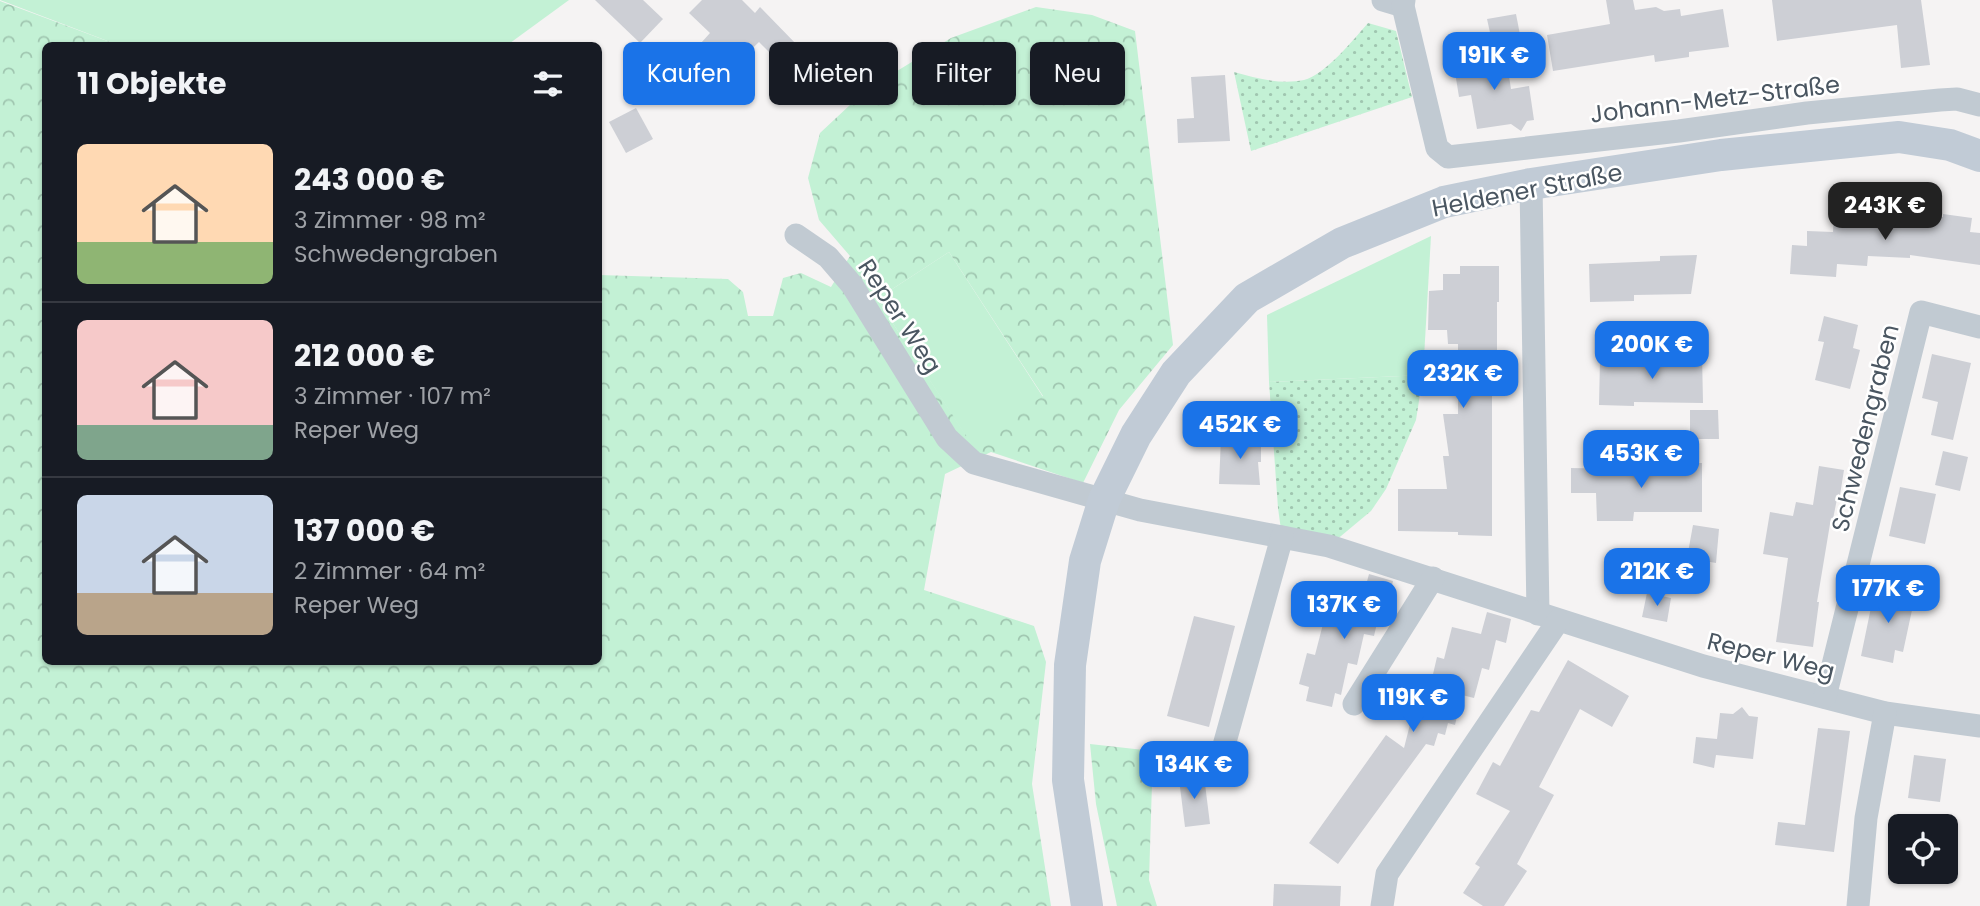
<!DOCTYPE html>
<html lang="de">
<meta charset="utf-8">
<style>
:root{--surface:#171b24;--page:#20242c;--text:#f1f3f6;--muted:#9ea1a6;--line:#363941;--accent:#1a73e8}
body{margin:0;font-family:Poppins,sans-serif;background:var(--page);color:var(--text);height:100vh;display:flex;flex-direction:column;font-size:26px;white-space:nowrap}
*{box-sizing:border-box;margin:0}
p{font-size:23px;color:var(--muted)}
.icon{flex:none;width:38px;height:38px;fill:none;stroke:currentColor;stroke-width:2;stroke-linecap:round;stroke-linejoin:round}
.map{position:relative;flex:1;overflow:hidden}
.side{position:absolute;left:42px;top:42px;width:560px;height:623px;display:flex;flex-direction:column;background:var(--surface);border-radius:10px;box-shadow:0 2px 5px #0004}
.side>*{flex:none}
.hud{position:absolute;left:623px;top:42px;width:665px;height:63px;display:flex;gap:14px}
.tools{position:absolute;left:1888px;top:814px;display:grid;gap:14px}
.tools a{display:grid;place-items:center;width:70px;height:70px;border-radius:10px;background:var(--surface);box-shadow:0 2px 5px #0004;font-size:35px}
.price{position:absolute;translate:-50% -60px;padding:0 16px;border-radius:14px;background:var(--accent);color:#fff;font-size:23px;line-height:46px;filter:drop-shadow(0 2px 4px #0008)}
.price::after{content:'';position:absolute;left:50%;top:42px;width:21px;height:16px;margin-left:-10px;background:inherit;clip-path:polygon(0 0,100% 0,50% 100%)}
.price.active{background:#222;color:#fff}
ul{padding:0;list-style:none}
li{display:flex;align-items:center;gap:21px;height:175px;padding:0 35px}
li+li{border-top:2px solid var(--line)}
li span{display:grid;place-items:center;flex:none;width:196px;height:140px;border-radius:10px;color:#555}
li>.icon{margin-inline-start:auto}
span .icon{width:84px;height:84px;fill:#fffc;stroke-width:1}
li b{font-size:30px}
h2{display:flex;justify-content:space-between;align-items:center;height:84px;padding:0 35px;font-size:30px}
.chip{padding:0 24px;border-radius:10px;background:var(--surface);box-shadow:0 2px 5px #0004;font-size:24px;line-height:63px}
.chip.active{background:var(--accent);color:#fff}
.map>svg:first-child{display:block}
.grass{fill:#c3f1d5}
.forest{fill:url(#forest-crowns);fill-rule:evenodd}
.park{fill:url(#park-dots)}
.building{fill:#cdcfd5}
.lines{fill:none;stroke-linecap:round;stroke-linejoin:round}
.minor{stroke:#c1cad2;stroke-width:23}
.secondary{stroke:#c1cbd6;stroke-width:32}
.labels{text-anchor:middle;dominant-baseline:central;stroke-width:5;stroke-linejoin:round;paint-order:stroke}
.street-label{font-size:24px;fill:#4a5661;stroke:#fff}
</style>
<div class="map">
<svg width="1980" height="906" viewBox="0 0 1980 906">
<defs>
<pattern id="forest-crowns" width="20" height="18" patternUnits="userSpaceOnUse" patternTransform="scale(1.75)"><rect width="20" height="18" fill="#c3f1d5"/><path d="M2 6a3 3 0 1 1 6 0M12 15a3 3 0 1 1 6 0" fill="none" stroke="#a0c6b0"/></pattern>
<pattern id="park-dots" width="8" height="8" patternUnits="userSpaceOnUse" patternTransform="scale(1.75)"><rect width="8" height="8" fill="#c3f1d5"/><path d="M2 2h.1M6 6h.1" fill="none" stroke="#a0c6b0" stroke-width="1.8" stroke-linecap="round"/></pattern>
</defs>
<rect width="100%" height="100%" fill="#f5f3f3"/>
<g class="grass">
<path d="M0,0H569L506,46L118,45Z"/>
<path d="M1431,236L1423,375L1269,382L1267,315Z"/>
<path d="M949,252L1043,397L971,444L877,299Z"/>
</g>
<g class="forest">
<path d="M0,1L118,45L46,46V662H598L599,275L728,279L743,292L748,316H773L783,278L801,273L831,287L850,256L819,220L808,178L820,133L866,90L951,38L1036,7L1092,15L1135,31L1173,345L1119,410L1083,483L991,452L945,474L924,590L1034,626L1046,662L1032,784L1051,906H0ZM949,252L1043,396L971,443L877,299Z"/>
<path d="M1090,744L1153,751L1149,880L1157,906H1117L1096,804Z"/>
</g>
<g class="park">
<path d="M1368,23L1396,31L1412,97L1251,151L1234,72C1256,78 1280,85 1304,80C1325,75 1354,39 1368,23Z"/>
<path d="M1423,375L1416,420L1386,489L1371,511L1329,546L1282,537L1278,508L1269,382Z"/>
</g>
<g class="building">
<path d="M595,0H643L663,19L640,43Z"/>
<path d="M702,0H742L755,13L760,7L798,46L780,63L759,42L729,71L701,43L710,33L689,13Z"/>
<path d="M1606,0H1633L1635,10L1656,7L1664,11L1680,9L1681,16L1723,9L1729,47L1689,52V57L1655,62L1654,55L1553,71L1547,35L1610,24Z"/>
<path d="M1772,0H1921L1930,65L1901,68L1897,25L1777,41Z"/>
<path d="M1516,14L1521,40L1493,46L1487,19Z"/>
<path d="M1505,51L1511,89L1529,86L1534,120L1527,121L1521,131L1511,124L1477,129L1471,95L1459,97L1454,66L1473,63L1472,56Z"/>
<path d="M1225,75L1230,141L1178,143L1177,119L1194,118L1191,77Z"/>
<path d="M636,108L653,139L626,153L609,122Z"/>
<path d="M1834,213L1943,217V214L1972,218L1970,232L1980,233V265L1910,255V258L1868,256L1867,266L1837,264L1836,277L1790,274L1792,245L1807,246V231L1833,232Z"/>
<path d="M1697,255L1691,294L1634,295V301L1590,302L1589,264L1660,261V256Z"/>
<path d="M1460,266H1499V302H1497V386H1492V536L1458,535V532L1398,531V489H1447L1443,456H1449L1443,414H1458V344H1448L1447,330H1428L1429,291L1443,290V274H1460Z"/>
<path d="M1824,316L1858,325L1853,348L1860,350L1850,389L1815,380L1824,342L1818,341Z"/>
<path d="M1668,354H1702L1703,403L1634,402V406L1599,405L1600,360L1668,359Z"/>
<path d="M1932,354L1971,363L1953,440L1931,435L1938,402L1922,398Z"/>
<path d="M1690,410H1718L1719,439H1690Z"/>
<path d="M1221,438L1261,439V462H1258L1260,485L1219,484Z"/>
<path d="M1943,451L1968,457L1960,491L1935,485Z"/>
<path d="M1668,463H1702V512H1634L1633,521H1597L1596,493H1571V468L1668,470Z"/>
<path d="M1819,466L1844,470L1840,495L1838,494L1833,519L1831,518L1817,602H1819L1813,647L1776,642L1788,558L1763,554L1770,512L1793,516L1796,502L1813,505Z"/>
<path d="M1900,487L1936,494L1925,544L1889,536Z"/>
<path d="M1693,525L1719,529L1716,563L1687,558Z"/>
<path d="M1369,574L1393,581L1387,608L1381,606L1374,636L1364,634L1357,665L1348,663L1341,695L1335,693L1332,707L1306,701L1309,687L1299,684L1307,653L1315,655L1323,624L1330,626L1338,594L1362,600Z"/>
<path d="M1875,588L1915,596L1903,652L1895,650L1893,663L1861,656Z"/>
<path d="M1647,593L1671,598L1667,622L1642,617Z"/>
<path d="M1487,612L1511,619L1506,643L1496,640L1489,670L1482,668L1474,698L1462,695L1455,725L1448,723L1445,735L1438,733L1434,746L1426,744L1338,864L1309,843L1386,735L1404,748L1420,685L1430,687L1437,657L1444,659L1452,627L1481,634Z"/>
<path d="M1194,616L1235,626L1209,727L1167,716Z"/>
<path d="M1568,660L1629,696L1612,727L1580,709L1539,787L1554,795L1517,864L1527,871L1504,906H1483L1463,893L1480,867L1475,864L1510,811L1476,794L1493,762L1500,766L1531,710L1539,712Z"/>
<path d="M1742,707L1749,716L1758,717L1753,759L1716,755L1714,768L1693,763L1696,737L1717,739L1720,713L1733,714Z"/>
<path d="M1818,728L1850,731L1834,852L1775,845L1778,822L1805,825Z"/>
<path d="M1914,755L1946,759L1940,802L1908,798Z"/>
<path d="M1204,776L1210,824L1185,827L1179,779Z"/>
<path d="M1274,884L1341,886L1340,906H1273Z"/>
</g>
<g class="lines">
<g class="minor">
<path d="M1383,0L1403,6"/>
<path d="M1404,0L1403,6L1437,148L1448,157L1679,131L1807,113L1940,100L1957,99L1980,105"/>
<path d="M1531,184L1538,614"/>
<path d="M796,235L828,257L852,285L947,438L974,463L1140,510L1329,546L1703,666L1885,713L1980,726"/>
<path d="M1825,697L1921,312L1980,327"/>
<path d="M1354,704L1433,578"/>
<path d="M1223,749L1282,537"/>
<path d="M1382,906L1387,874L1558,621"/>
<path d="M1858,906L1866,818L1885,713"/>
</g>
<path class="secondary" d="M1087,906L1068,780L1070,665L1085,561L1104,500L1136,435L1176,373L1247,298L1342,243L1444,202L1531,184L1721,155L1899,137L1950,145L1980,156"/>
</g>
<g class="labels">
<g class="street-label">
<text transform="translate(1715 99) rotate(-7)">Johann-Metz-Straße</text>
<text transform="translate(1527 190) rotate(-11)">Heldener Straße</text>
<text transform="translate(900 316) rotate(57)">Reper Weg</text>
<text transform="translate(1865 428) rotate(-76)">Schwedengraben</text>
<text transform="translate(1771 656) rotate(14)">Reper Weg</text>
</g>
</g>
</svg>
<div class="tools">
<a><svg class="icon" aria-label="locate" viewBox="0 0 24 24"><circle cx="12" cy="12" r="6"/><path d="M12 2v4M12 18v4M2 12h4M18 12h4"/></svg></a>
</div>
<b class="price" style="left:1494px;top:92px">191K €</b>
<b class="price active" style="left:1885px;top:242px">243K €</b>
<b class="price" style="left:1652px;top:381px">200K €</b>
<b class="price" style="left:1463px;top:410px">232K €</b>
<b class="price" style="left:1240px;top:461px">452K €</b>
<b class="price" style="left:1641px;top:490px">453K €</b>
<b class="price" style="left:1657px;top:608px">212K €</b>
<b class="price" style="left:1888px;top:625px">177K €</b>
<b class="price" style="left:1344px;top:641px">137K €</b>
<b class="price" style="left:1413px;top:734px">119K €</b>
<b class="price" style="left:1194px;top:801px">134K €</b>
<div class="hud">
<a class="chip active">Kaufen</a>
<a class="chip">Mieten</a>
<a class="chip">Filter</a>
<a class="chip">Neu</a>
</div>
<section class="side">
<h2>11 Objekte<svg class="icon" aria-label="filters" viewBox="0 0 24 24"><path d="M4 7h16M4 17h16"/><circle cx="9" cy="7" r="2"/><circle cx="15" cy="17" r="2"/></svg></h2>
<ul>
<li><span style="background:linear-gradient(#ffd9b3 70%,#8fb573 0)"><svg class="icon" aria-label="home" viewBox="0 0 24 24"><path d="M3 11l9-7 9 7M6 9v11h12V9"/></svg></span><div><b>243 000 €</b><p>3 Zimmer · 98 m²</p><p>Schwedengraben</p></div></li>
<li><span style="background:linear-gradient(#f6c9c9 75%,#7fa58c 0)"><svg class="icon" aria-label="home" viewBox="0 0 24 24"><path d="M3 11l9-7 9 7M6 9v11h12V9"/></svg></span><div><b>212 000 €</b><p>3 Zimmer · 107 m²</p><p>Reper Weg</p></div></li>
<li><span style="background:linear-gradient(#c9d6e8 70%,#b9a48a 0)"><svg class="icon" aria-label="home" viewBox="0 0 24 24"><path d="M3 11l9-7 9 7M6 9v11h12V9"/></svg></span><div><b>137 000 €</b><p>2 Zimmer · 64 m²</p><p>Reper Weg</p></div></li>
</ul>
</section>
</div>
